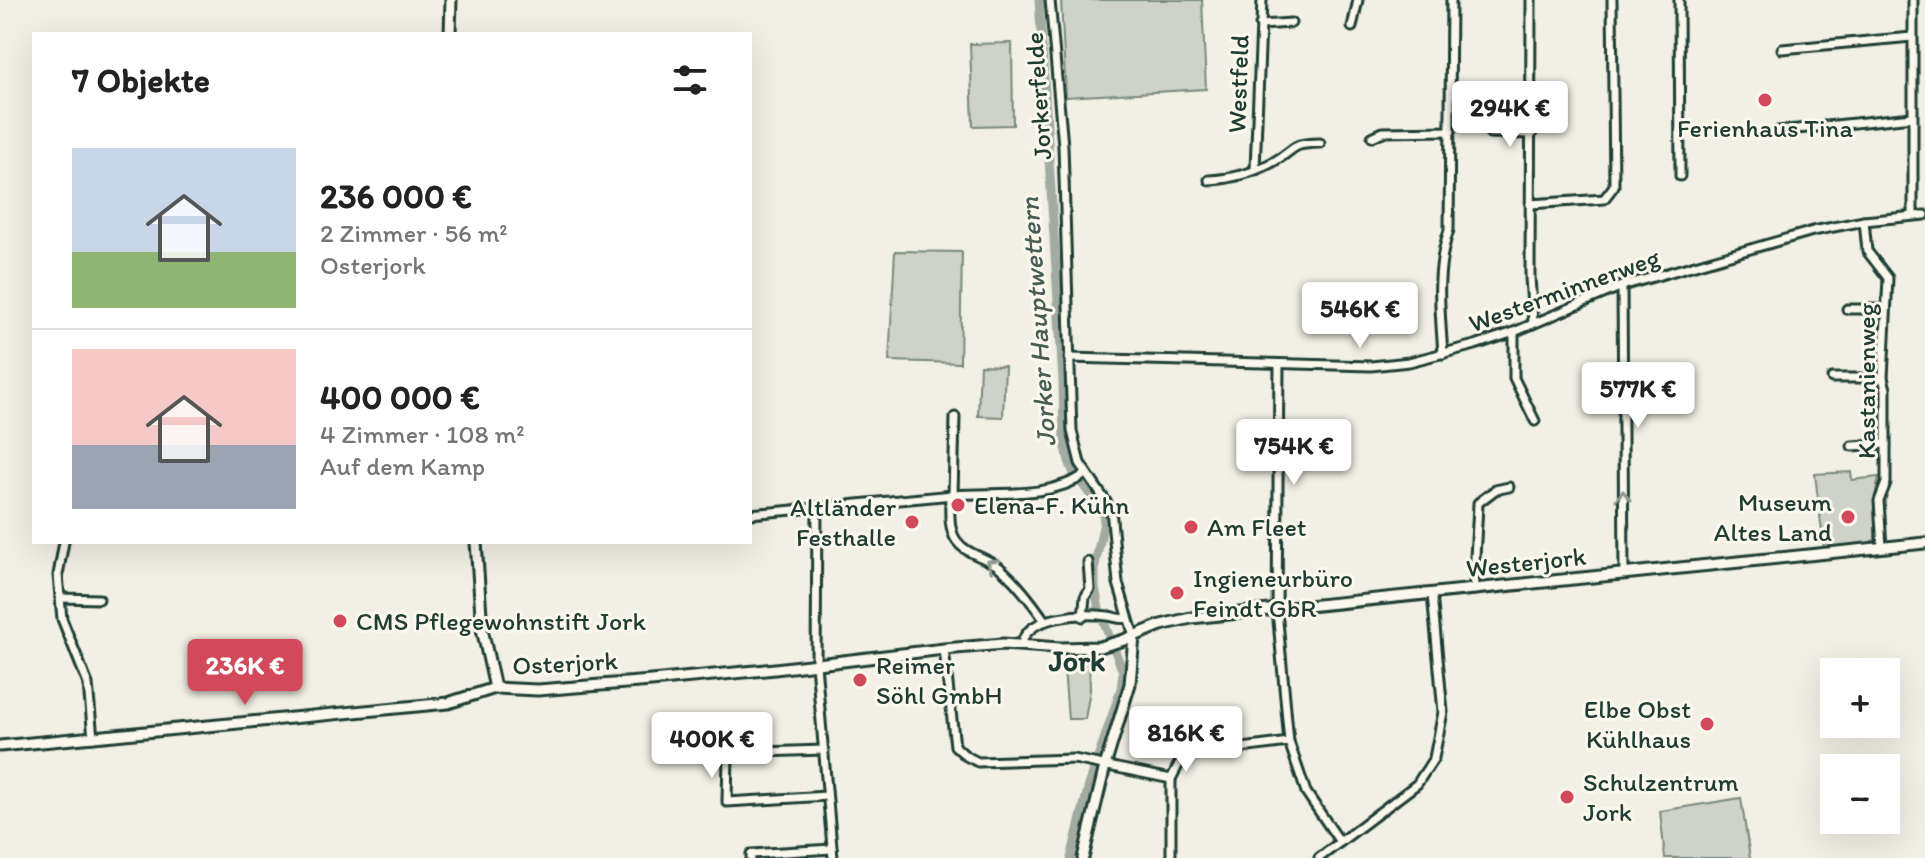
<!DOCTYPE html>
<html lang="de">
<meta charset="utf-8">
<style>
:root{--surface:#fff;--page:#f6f6f6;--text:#222;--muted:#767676;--line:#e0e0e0;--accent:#d1495b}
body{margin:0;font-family:Itim,sans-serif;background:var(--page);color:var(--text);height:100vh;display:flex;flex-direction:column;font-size:30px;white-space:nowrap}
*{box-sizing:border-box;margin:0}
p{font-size:26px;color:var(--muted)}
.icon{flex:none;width:44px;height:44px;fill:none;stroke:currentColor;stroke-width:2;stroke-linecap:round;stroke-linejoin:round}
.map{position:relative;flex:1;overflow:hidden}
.details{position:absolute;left:32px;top:32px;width:720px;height:512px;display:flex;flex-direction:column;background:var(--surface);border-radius:0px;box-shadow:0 8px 32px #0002}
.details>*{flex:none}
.buttons{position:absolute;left:1820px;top:658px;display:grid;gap:16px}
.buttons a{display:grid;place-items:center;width:80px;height:80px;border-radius:0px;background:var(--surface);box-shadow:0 8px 32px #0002;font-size:40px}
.price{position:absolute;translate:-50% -68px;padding:0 18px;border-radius:8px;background:#fff;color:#222;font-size:26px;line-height:52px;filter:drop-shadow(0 2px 4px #0008)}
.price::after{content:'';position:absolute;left:50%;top:48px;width:24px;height:18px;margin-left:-12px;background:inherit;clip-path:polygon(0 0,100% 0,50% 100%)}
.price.current{background:var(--accent);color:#fff}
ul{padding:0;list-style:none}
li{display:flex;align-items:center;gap:24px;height:200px;padding:0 40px}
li+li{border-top:2px solid var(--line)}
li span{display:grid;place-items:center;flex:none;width:224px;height:160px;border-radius:0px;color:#555}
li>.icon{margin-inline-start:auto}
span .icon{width:96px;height:96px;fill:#fffc;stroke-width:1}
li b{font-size:34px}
h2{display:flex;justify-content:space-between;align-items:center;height:96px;padding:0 40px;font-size:34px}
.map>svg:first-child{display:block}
.green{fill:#cfd2c8;stroke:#77887e;stroke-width:2}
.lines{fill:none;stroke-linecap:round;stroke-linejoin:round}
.canal{stroke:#a2aba1;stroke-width:9}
.street-casing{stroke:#1f3d34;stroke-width:13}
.secondary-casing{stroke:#1f3d34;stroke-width:15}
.street{stroke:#fbf7ec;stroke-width:7}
.secondary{stroke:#fbf7ec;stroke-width:9}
.oneway{stroke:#8d9a90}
.poi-dot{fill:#d1495b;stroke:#fbf7ec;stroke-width:3}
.labels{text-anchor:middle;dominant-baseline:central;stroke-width:6;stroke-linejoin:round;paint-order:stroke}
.street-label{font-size:26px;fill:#1f3d34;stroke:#fbf7ec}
.poi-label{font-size:26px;fill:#1f3d34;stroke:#fbf7ec;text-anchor:start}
.water-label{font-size:28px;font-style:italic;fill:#465e55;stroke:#fbf7ec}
.quarter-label{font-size:30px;font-weight:bold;fill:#1f3d34;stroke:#fbf7ec}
</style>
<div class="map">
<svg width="1925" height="858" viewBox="0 0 1925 858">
<rect width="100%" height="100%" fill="#f2f0e5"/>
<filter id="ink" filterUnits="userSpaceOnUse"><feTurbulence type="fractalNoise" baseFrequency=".0125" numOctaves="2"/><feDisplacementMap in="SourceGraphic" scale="16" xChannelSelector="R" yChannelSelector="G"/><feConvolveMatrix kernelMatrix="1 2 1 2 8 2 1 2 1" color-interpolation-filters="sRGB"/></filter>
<g filter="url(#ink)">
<g class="green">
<path d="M1061,0H1202L1206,89L1066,97Z"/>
<path d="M1012,43L1013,125L973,126L970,44Z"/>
<path d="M895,251L962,252L960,363L889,361Z"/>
<path d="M980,365L1005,366L1003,417L978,416Z"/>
<path d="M1851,472L1852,480L1879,477L1875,496V539L1868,544L1824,549L1815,474Z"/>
<path d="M1089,654L1090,690L1085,719H1068L1063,656Z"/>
<path d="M1741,798L1750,858H1665L1660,811Z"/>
</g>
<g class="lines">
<path class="canal" d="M1039,0L1063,381L1064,439L1069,461L1073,471L1103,512L1104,522L1095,565V587L1099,609L1123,672L1121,689L1089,785L1071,858"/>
<g class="street-casing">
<g id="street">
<path d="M1050,0L1063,146L1072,431L1080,463L1111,509L1118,583L1134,636"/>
<path d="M1531,0L1530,277L1533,323"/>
<path d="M1679,0L1680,176"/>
<path d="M1913,0V215"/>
<path d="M1260,25L1291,23"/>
<path d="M1352,27L1358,0"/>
<path d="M1782,49L1912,37"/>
<path d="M1778,131L1912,117"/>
<path d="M1490,133L1532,134"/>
<path d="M1372,137L1383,132L1451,131"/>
<path d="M1255,169L1262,0"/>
<path d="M1209,180C1232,179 1255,172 1275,161C1299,147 1289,144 1320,143"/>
<path d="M1530,204L1604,199L1614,186L1612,0"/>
<path d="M1864,221L1867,251L1888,278L1883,378L1886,389V483L1879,501L1882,547"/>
<path d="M1622,286L1624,574"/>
<path d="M1847,309H1885"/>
<path d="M1514,332V378L1535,421"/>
<path d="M1443,354C1440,310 1435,272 1449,230L1451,0"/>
<path d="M1069,358L1371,366L1409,362L1475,345L1514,332L1622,286L1813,231L1864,221L1925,215"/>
<path d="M1279,364L1277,610L1289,742L1306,792L1340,842"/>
<path d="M1832,378H1883"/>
<path d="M1852,446L1886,444"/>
<path d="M950,495C950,509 948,528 956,540C965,554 986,557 999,567C1017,582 1032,602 1045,621"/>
<path d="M953,495L955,417"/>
<path d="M817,507L816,664L833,858"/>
<path d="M750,514C818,507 886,501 953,495C997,491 1047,500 1086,474"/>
<path d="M64,542L58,575L62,619L88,684L93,738"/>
<path d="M1474,590C1474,560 1477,532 1478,503L1495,490L1509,487"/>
<path d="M60,598L99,599"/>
<path d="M1083,617L1085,597L1090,589L1088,562"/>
<path d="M1022,644C1026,615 1084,613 1108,616C1116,617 1119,620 1127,618"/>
<path d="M944,649L955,746L966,756L978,762L1074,759L1171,779V858"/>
<path d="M824,750L728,753L727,802L827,796"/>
<path d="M1171,779L1181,760L1187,755L1289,742"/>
<path d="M751,858V854L832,849"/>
<path d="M1319,858L1417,784L1434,758L1443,712L1432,594"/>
</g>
</g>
<g class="secondary-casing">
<g id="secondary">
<path d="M450,34L451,0"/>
<path d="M476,542L482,629L495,688"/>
<path d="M0,746L448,703L495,688L538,690L651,681L775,669L944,649L1003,644L1060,648L1100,647L1124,640L1161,625L1191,618L1925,543"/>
<path d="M1083,858L1105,766L1130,684L1134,636"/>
</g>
</g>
<use href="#street" class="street"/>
<use href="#secondary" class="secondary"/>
</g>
<defs><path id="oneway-chevron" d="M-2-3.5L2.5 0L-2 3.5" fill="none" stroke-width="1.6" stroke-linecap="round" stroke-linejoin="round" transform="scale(2)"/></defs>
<g class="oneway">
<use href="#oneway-chevron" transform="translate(1623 496) rotate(-90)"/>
<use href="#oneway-chevron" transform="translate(992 564) rotate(-146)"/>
</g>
</g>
<g class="poi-dot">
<circle cx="1765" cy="100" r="8"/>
<circle cx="958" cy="505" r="8"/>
<circle cx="1848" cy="517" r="8"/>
<circle cx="912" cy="522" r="8"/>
<circle cx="1191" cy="527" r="8"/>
<circle cx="1177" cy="593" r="8"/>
<circle cx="340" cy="621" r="8"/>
<circle cx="860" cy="680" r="8"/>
<circle cx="1707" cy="724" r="8"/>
<circle cx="1567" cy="797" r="8"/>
</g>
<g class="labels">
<g class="street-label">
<text transform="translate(1238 84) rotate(-88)">Westfeld</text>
<text transform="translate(1038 96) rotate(-94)">Jorkerfelde</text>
<text transform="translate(1564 290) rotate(-20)">Westerminnerweg</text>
<text transform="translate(1866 381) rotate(-90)">Kastanienweg</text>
<text transform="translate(1526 562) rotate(-6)">Westerjork</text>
<text transform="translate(565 663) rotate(-3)">Osterjork</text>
</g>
<g class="poi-label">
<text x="1765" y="128" text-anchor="middle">Ferienhaus Tina</text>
<text x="1832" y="502" text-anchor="end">Museum<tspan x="1832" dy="30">Altes Land</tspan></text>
<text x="974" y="505">Elena-F. Kühn</text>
<text x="896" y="507" text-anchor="end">Altländer<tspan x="896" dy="30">Festhalle</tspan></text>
<text x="1207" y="527">Am Fleet</text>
<text x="1193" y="578">Ingieneurbüro<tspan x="1193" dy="30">Feindt GbR</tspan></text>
<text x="356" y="621">CMS Pflegewohnstift Jork</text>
<text x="876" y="665">Reimer<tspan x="876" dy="30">Söhl GmbH</tspan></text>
<text x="1691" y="709" text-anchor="end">Elbe Obst<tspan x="1691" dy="30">Kühlhaus</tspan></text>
<text x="1583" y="782">Schulzentrum<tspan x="1583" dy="30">Jork</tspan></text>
</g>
<g class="water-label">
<text transform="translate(1037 322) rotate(-94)">Jorker Hauptwettern</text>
</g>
<g class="quarter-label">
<text x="1077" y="660">Jork</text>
</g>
</g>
</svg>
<div class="buttons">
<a>+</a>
<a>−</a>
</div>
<b class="price" style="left:1510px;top:149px">294K €</b>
<b class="price" style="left:1360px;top:350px">546K €</b>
<b class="price" style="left:1638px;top:430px">577K €</b>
<b class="price" style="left:1294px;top:487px">754K €</b>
<b class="price current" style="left:245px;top:707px">236K €</b>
<b class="price" style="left:1186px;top:774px">816K €</b>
<b class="price" style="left:712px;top:780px">400K €</b>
<section class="details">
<h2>7 Objekte<svg class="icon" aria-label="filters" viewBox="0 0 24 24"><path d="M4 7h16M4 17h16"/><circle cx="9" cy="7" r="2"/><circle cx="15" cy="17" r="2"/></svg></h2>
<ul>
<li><span style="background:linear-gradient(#c9d6e8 65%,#8fb573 0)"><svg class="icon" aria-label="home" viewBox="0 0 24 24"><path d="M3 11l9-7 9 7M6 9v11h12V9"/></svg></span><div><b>236 000 €</b><p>2 Zimmer · 56 m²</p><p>Osterjork</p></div></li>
<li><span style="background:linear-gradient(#f6c9c9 60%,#9aa5b1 0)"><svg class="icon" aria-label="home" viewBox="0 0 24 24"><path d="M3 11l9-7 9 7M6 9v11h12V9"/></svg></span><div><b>400 000 €</b><p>4 Zimmer · 108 m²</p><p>Auf dem Kamp</p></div></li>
</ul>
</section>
</div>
